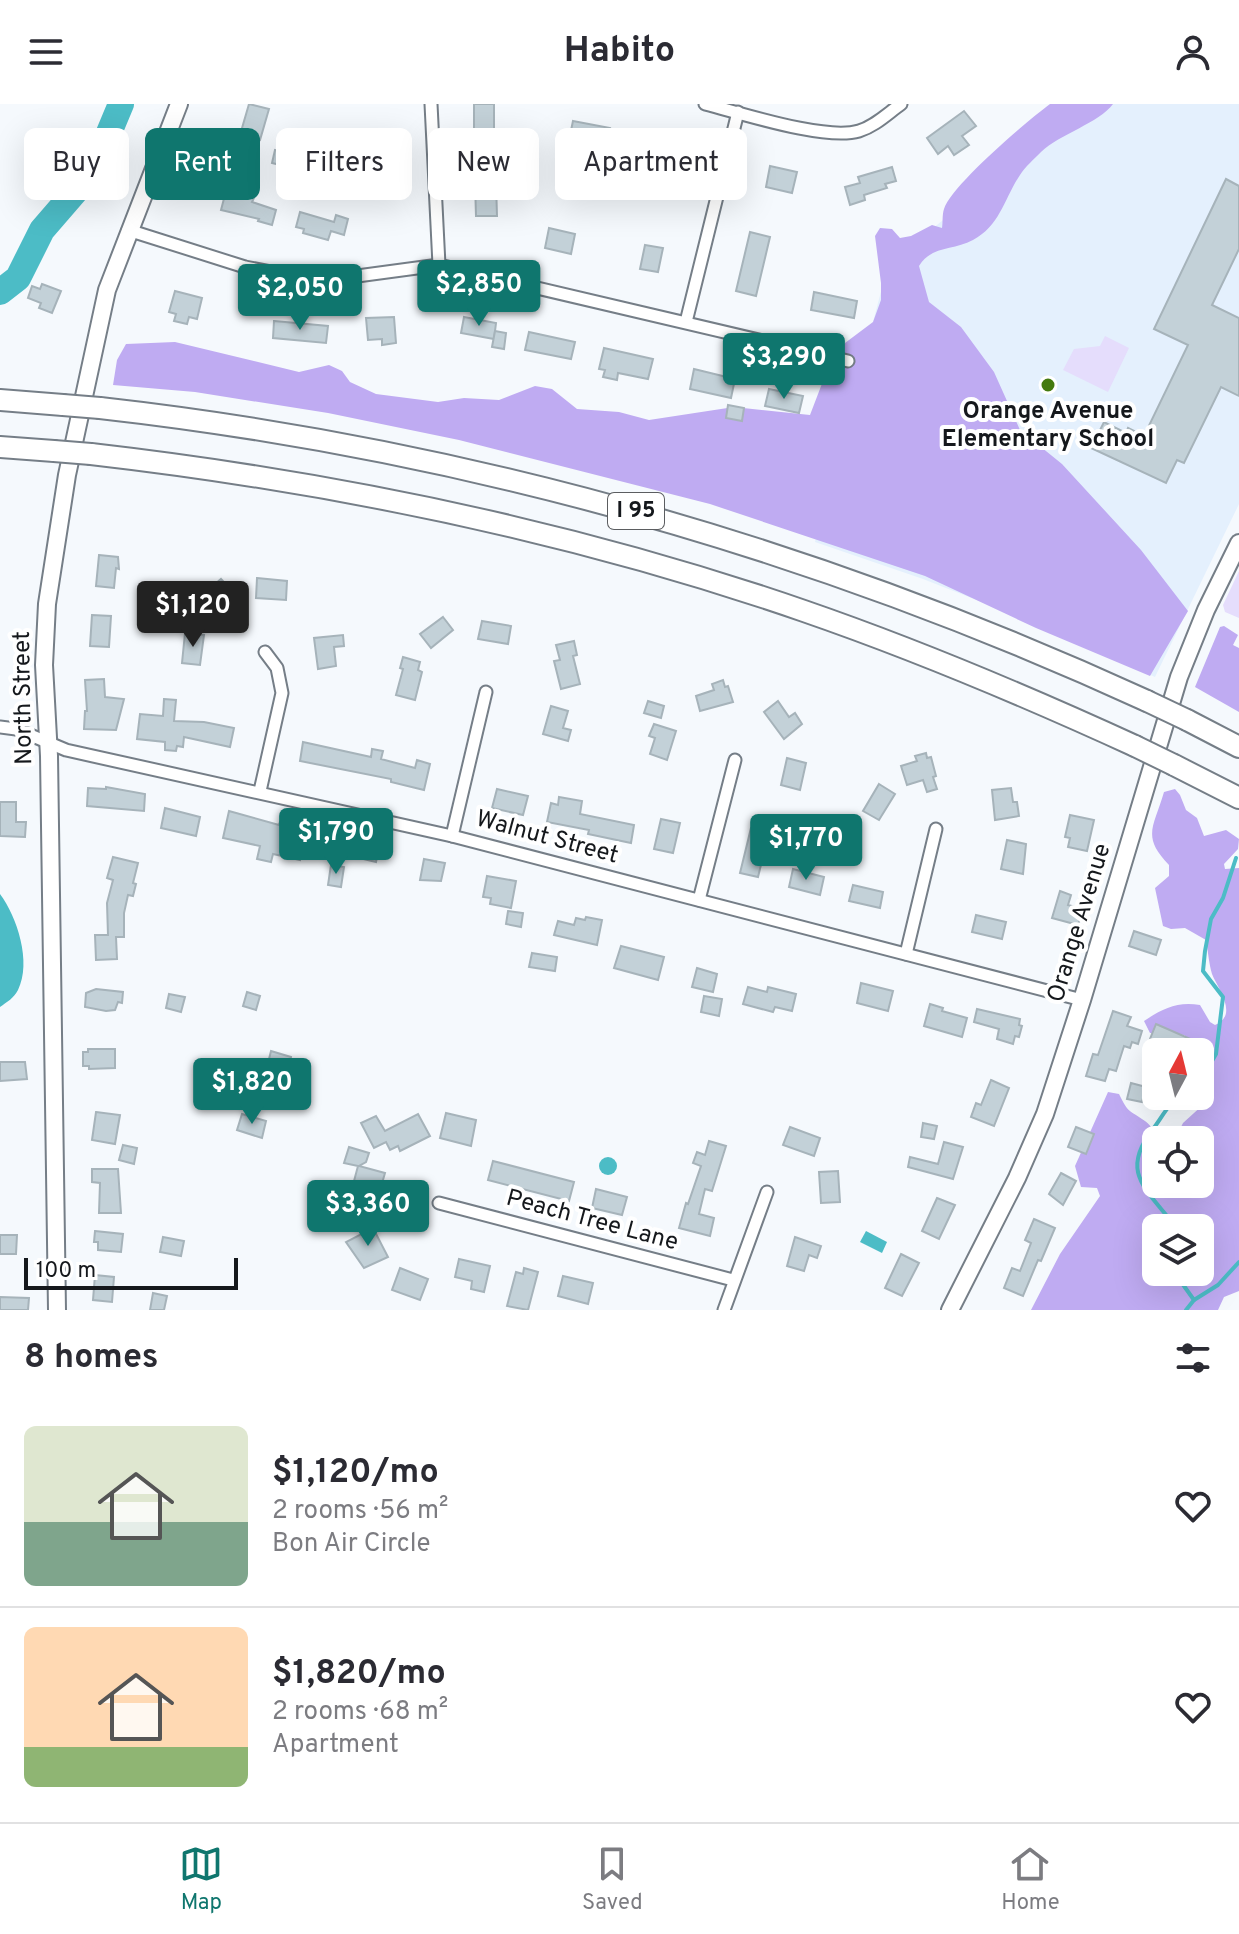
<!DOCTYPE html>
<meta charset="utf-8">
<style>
:root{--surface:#fff;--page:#f7f7f7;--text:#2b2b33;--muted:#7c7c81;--line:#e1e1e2;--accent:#0f766e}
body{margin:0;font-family:Overpass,sans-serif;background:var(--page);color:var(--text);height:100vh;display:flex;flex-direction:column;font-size:30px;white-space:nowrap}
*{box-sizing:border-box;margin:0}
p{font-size:26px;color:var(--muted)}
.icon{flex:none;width:44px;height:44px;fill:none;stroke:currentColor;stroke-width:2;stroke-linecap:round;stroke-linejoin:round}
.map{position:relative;height:1206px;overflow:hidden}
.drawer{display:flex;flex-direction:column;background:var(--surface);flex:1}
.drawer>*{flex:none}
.top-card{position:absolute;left:24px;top:24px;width:800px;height:72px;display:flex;gap:16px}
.needle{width:52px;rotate:7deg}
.fabs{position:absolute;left:1142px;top:934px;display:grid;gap:16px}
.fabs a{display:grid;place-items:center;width:72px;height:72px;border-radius:12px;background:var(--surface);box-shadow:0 8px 32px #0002;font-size:40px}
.scale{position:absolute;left:24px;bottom:20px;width:214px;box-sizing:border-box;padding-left:8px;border:4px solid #15181c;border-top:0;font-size:22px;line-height:28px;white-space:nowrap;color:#15181c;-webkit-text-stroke:6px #fff;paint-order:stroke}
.price{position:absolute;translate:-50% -68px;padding:0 18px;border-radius:8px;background:var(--accent);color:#fff;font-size:26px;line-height:52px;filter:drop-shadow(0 2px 4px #0008)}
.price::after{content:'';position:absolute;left:50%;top:48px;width:24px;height:18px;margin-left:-12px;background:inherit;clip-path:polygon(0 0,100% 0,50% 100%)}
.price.current{background:#222;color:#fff}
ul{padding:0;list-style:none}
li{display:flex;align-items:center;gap:24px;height:200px;padding:0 24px}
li+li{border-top:2px solid var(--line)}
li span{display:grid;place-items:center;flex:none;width:224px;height:160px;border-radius:12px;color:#555}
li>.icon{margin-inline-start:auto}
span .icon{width:96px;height:96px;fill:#fffc;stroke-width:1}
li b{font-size:34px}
h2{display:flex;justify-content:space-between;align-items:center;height:96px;padding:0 24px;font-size:34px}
.pill{padding:0 28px;border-radius:12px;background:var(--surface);box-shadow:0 8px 32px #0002;font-size:28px;line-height:72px}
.pill.current{background:var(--accent);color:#fff}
header{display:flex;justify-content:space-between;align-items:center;height:104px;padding:0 24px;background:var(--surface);font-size:36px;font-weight:700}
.menu{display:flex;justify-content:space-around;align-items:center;height:112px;border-top:2px solid var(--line);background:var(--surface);font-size:22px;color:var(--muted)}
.menu a{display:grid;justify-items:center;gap:4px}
.menu .current{color:var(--accent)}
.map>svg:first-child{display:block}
.built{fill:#e4f0fd}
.green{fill:#e5ddfc}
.forest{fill:#bfabf2;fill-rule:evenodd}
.water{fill:#4cbcc6}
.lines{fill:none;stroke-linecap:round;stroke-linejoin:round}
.stream{stroke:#4cbcc6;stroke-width:4}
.river{stroke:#4cbcc6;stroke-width:26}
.building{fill:#c3d1d8;stroke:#a6b3ba;stroke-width:2}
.minor-casing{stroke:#757e87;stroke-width:15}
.secondary-casing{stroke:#757e87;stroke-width:20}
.motorway-casing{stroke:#757e87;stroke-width:24}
.minor{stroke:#fff;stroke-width:11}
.secondary{stroke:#fff;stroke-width:16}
.motorway{stroke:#fff;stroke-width:20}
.motorway-bridge-casing{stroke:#757e87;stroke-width:24;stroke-linecap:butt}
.motorway-bridge{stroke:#fff;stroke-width:20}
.poi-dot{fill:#447a0e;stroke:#fff;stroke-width:3}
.labels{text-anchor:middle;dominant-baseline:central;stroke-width:8;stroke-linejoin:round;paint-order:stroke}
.shield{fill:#fff;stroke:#5b5d60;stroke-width:2}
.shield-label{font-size:22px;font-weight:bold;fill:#15181c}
.poi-label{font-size:24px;font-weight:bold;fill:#15181c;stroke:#fff}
.street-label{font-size:24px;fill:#15181c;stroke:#fff}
</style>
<header><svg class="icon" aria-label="menu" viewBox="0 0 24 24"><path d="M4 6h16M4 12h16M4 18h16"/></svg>Habito<svg class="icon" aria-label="person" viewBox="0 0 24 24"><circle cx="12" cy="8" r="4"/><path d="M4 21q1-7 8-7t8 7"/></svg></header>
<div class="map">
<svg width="1239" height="1206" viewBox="0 0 1239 1206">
<rect width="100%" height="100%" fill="#f5f9fd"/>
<path class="built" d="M1085,0H1239V400L1155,573L1025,515L923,475L815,438L888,161Z"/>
<g class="green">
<path d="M1105,232L1129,244L1108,288L1063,266L1074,245L1100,242Z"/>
<path d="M1239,467V514L1225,508L1223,501Z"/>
</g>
<g class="forest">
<path d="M1050,0H1113C1099,19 1060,30 1041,48C1034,55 1025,63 1020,71C1004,95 1000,122 973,136C953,147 932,141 919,162L929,198L961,223L994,268L1020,326L1062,360L1141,446L1188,507L1150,572L1036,524L925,472L710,400L459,336L328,309L195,288L113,281L117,256L126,240L175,238L299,268L329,261L342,267L350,278L376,290L438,298L464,294L499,296L535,282L552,285L577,305L619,308L649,316L734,303L810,311L823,277L845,239L873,218L881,196V179L875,132L880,124L892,125L900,134L911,132L932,121L942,124C943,119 942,111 944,105C951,82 1027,17 1050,0Z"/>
<path d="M1224,522L1238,531L1233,541L1239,544V608L1195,583L1220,523Z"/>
<path d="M1175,685L1180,691L1186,706L1197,714L1204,732L1226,726L1239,735L1238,745L1224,760L1225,765L1239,764V1187L1224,1193L1218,1206H1031L1060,1150L1100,1092L1097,1084L1081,1083L1075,1062L1108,988L1119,990C1129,1010 1128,1005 1145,1017C1152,1022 1155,1030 1162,1036H1156V1080H1200V1036H1171L1175,1035L1183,1019L1205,999L1211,971L1210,953L1184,931L1150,929L1144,917C1162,905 1177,897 1200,901L1210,918L1215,921C1239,911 1218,885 1212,870C1209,860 1208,847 1206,836L1185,824L1171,825L1163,822L1155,784L1169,772V761C1141,732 1154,723 1164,688ZM1156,1124H1200V1168H1156Z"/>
</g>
<g class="water">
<path d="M0,790C17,813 32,858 18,886C14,894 7,898 0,903Z"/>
<circle cx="608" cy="1062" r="9"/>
<path d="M866,1127L887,1138L882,1149L860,1138Z"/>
</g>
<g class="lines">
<g class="stream">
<path d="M1200,978L1216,950L1223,893L1203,867L1205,847L1211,815L1223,794L1236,754"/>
<path d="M1169,1124L1171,1117C1143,1082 1121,1066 1153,1025C1163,1012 1167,1001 1181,992"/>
<path d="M1174,1168L1194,1196L1186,1206"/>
<path d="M1194,1196L1218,1181L1239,1158"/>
</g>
<path class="river" d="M0,188L18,174L42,126L93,67L121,0"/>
</g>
<g class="building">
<path d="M249,0L269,5L260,36L240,31Z"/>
<path d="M474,0H494V30L474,31Z"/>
<path d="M964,7L976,22L962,32L969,41L954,51L948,42L938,50L927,34Z"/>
<path d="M573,17L610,24L606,43L569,36Z"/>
<path d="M498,31H511L512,45H498Z"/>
<path d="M388,38L391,80L368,82L367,66H370L369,39Z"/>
<path d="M666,38L691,44L688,60L681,58L677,74L658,70Z"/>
<path d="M275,46L291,49L288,63L272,59Z"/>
<path d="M770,62L797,68L792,89L766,83Z"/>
<path d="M892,63L896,77L885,80L887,84L864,91L865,96L850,101L845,83L860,79L858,73Z"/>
<path d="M639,66L653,70L649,83L635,80Z"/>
<path d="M1226,75L1239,82V145L1212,201L1239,214V292L1221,283L1184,359L1177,356L1166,379L1091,344L1104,318L1126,329L1128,324L1144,332L1188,241L1154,225Z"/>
<path d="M475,78H496L497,112H476Z"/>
<path d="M226,87L254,94L252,98L276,106L272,121L258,117L259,115L221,106Z"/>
<path d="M300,108L334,118L336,111L348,115L344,131L331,127L328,136L303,129L304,125L296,123Z"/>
<path d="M549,124L575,130L571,150L545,144Z"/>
<path d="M750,128L770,133L756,192L736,187Z"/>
<path d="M645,141L663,144L658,168L640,165Z"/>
<path d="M42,180L61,187L52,209L39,204L41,199L28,194L32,182L40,185Z"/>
<path d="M175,187L202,194L197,215L189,213L187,220L174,217L176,210L169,208Z"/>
<path d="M814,188L857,197L854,214L811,206Z"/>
<path d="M394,213L396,239L382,241V235L368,236L366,214Z"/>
<path d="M464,213L496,219L494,235L461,229Z"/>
<path d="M274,217L328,222L326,239L273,234Z"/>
<path d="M495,227L506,229L504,245L492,243Z"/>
<path d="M529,228L575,238L571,255L525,246Z"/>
<path d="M604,244L653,255L648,275L618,269L617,276L603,273L605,266L599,265Z"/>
<path d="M694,265L735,275L731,294L690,285Z"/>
<path d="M769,285L803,292L799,309L765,302Z"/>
<path d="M728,301L744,304L742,317L726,314Z"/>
<path d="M99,451L118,453L119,465L116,464L114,484L96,482Z"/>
<path d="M257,474L287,477L286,496L256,494Z"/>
<path d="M221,475L234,489L206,515L195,503L201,498L198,495Z"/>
<path d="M92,511L111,512L109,543L90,542Z"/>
<path d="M443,513L453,526L431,544L420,530Z"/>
<path d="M482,517L511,522L508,540L478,535Z"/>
<path d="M185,529L204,531L200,561L182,559Z"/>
<path d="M343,531L344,542L334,543L336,562L318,565L314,534Z"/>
<path d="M574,537L577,551L573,552L580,580L561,585L554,557L560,556L556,541Z"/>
<path d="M403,553L420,558L418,566L422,568L415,596L396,591L403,565L400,564Z"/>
<path d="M104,575L105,593L124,595L116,626L84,625L85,607H87L85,576Z"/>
<path d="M723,576L725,583L728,582L733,598L700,607L696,592L714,586L712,580Z"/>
<path d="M164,595L176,596L174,617L204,618L234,624L230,643L184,633L183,643L177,642L176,647L165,646V638L137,635L140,610L163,612Z"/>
<path d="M648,597L664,602L661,614L644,609Z"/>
<path d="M778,597L789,613L795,609L802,620L784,635L764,608Z"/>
<path d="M551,602L568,607L563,624L571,626L568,637L543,630Z"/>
<path d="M654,620L676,627L667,656L650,650L655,634L649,632Z"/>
<path d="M303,638L371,653L372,645L383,647L381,655L415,664L417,656L430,660L424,686L391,678V675L300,657Z"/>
<path d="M926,649L927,654L931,653L936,672L933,673L937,685L927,688L923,676L907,681L901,662L917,657L915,652Z"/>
<path d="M787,654L806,659L800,686L781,681Z"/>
<path d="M879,680L895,690L879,716L863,707Z"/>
<path d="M106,683L145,690L144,707L87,702L88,684L106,685Z"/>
<path d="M1011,684L1013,698H1017L1019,712L995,716L992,686Z"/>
<path d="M497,685L528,692L523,711L492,704Z"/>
<path d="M559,693L582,697L580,710L634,721L631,739L588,730L589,726L547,718L551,699L558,701Z"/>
<path d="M0,698H16V718H26L25,733L0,732Z"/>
<path d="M165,704L200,713L196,732L161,724Z"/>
<path d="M229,707L279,721L280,718L305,725L300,756L273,750L271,758L257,755L260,742L223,734Z"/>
<path d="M1070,711L1094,716L1087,747L1068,743L1070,734L1065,733Z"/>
<path d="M661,715L680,719L673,749L654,745Z"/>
<path d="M751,724L769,728L758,773L740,769Z"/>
<path d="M355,734L380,739L376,758L351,752Z"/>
<path d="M1007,736L1026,740L1023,770L1001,765Z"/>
<path d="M113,753L138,759L133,779L136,780L133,792L128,791L124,809V833H116L117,855L96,856L95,831H108L107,799L113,776L107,774Z"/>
<path d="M424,755L445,759L441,777L420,776Z"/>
<path d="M331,761L344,763L341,783L328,781Z"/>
<path d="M793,765L824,773L820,791L789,783Z"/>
<path d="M487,772L516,777L511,804L490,800L491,794L483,793Z"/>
<path d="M853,781L883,788L880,804L849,797Z"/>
<path d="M1060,787L1071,791L1068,801L1083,805L1078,821L1052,814Z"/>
<path d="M508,807L523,809L521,823L506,820Z"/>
<path d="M976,811L1006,818L1002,835L972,828Z"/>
<path d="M586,813L602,816L597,841L554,831L558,817L574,821L576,814L585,816Z"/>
<path d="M1134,827L1161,836L1156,851L1129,842Z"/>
<path d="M621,842L664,853L658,876L614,864Z"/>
<path d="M532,849L557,853L555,867L529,863Z"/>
<path d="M697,864L717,870L713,888L692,883Z"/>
<path d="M861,879L893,887L888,907L857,899Z"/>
<path d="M748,883L767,888L768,883L796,890L792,907L775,903L773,908L743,900Z"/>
<path d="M96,885L123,888L122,899L118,898L115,906L106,907L85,903L86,889Z"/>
<path d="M247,888L260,892L256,906L243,902Z"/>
<path d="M169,890L185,893L181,908L166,904Z"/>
<path d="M704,892L722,895L719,912L701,908Z"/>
<path d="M930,900L943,904L942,907L967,914L962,933L924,922Z"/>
<path d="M977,905L1020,915L1019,921L1022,922L1019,933L1015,932L1013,940L997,935L999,925L974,918Z"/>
<path d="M1113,907L1131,913L1127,922L1142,927L1138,940L1132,938L1130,944L1124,942L1116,967L1109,965L1105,977L1086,972L1093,950L1098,951Z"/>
<path d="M1156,920L1195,937L1190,948H1180L1150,935Z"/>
<path d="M88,945H115V964L89,965V962H83V948H88Z"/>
<path d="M271,947L291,953L288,968L267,963Z"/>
<path d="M0,958H25L27,975L0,977Z"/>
<path d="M991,976L1009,984L994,1022L971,1013L976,999L981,1001Z"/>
<path d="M1131,979L1146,983L1142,998L1127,995Z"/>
<path d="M96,1008L120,1011L115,1040L92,1036Z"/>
<path d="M446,1009L476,1016L471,1042L440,1034Z"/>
<path d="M242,1010L266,1017L262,1034L237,1026Z"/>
<path d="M418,1010L430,1032L400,1047L398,1042L390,1046L386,1038L374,1044L361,1019L376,1012L385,1027Z"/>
<path d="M923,1019L937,1022L934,1035L921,1033Z"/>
<path d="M790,1023L820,1034L814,1052L783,1041Z"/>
<path d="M1076,1023L1094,1030L1086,1050L1068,1043Z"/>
<path d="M709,1037L726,1042L712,1087L705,1085L699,1110L714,1114L710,1132L679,1124L686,1099L688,1100L701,1062L693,1059L697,1048L705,1051Z"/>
<path d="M944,1038L963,1043L953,1075L908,1063L910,1053L938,1060Z"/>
<path d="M123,1041L137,1044L134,1060L119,1056Z"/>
<path d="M349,1043L369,1049L366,1058L359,1062L385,1069L376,1100L357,1095L362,1079L354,1077L358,1062L344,1059Z"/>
<path d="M493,1057L574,1078L569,1097L488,1076Z"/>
<path d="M92,1065H118L121,1109H99L100,1079L92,1078Z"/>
<path d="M838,1067L840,1098L821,1099L819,1068Z"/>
<path d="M1061,1069L1076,1077L1063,1101L1049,1090Z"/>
<path d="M596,1085L627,1093L622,1111L592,1104Z"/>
<path d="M937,1094L955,1101L939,1135L922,1127Z"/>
<path d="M1034,1115L1055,1124L1041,1157L1038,1156L1023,1192L1004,1184L1012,1164L1020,1167L1031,1139L1025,1136Z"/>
<path d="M373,1124L388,1153L364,1164L346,1138Z"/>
<path d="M95,1127L123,1130L121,1148L98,1146V1138H94Z"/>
<path d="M0,1131H17L16,1150H0Z"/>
<path d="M163,1133L184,1137L181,1152L160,1148Z"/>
<path d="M795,1133L821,1142L817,1154L809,1151L804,1167L787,1162Z"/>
<path d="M901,1150L919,1159L902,1192L885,1184Z"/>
<path d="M459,1155L490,1162L484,1188L471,1185L472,1177L455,1173Z"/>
<path d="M400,1164L428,1175L420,1196L392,1186Z"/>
<path d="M524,1164L538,1168L528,1206L507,1202L516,1168L523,1170Z"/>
<path d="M95,1171L114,1173L112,1198L93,1196Z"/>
<path d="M563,1172L593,1179L588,1200L558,1192Z"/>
<path d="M153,1189L167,1192L164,1206H150Z"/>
<path d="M0,1193L29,1194L28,1206H0Z"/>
</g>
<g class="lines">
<g class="minor-casing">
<g id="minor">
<path d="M431,0L439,161"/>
<path d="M705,0C741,9 825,37 859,27C875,22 887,10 901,0"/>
<path d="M128,126L245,163L307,175H335L439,161L848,257"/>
<path d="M686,218L738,8"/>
<path d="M0,623L16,625L66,646L452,732L1082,896"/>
<path d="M260,687L282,589L277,564L265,548"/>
<path d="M452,732L486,588"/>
<path d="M699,796L735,656"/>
<path d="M906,850L936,725"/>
<path d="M439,1099L733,1176"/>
<path d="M724,1206L767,1088"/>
</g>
</g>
<g class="secondary-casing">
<g id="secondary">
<path d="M57,1206L49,652L44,561L47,500L67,371L107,186L179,0"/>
<path d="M950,1206L1017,1074L1045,1010L1082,896L1179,573L1206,506L1239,439"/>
</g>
</g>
<g class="motorway-casing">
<g id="motorway">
<path d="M0,296L63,301"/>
<path d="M100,304C464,345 814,444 1147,597"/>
<path d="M0,343L54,347"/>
<path d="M91,350C334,378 573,427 804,507C917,546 1026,592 1135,642"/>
<path d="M1187,616L1239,643"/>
<path d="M1174,661L1239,694"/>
</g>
</g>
<use href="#minor" class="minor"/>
<use href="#secondary" class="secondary"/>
<use href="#motorway" class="motorway"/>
<g class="motorway-bridge-casing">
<g id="motorway-bridge">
<path d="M63,301L100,304"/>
<path d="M54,347L91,350"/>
<path d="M1147,597L1187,616"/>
<path d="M1135,642L1174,661"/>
</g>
</g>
<use href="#motorway-bridge" class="motorway-bridge"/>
</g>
<circle class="poi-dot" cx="1048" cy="281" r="8"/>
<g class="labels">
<rect class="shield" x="608" y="389" width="56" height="36" rx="6"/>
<g class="shield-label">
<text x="636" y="407">I 95</text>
</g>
<g class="poi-label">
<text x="1048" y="308">Orange Avenue<tspan x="1048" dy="28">Elementary School</tspan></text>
</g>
<g class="street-label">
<text transform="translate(24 594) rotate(-91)">North Street</text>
<text transform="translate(547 734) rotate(15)">Walnut Street</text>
<text transform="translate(1080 819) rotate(-73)">Orange Avenue</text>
<text transform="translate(592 1117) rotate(15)">Peach Tree Lane</text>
</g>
</g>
</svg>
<div class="fabs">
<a><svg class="needle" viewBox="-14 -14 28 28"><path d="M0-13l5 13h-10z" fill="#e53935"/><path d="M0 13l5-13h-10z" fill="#7c7c81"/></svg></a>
<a><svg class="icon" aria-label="locate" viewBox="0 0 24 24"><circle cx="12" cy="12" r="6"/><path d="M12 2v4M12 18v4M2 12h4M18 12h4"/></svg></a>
<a><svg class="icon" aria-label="layers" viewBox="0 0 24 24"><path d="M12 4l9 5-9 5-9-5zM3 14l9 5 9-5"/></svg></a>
</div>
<div class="scale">100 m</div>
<b class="price" style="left:479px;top:224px">$2,850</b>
<b class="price" style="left:300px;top:228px">$2,050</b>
<b class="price" style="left:784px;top:297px">$3,290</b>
<b class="price current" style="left:193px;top:545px">$1,120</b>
<b class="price" style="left:336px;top:772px">$1,790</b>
<b class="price" style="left:806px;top:778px">$1,770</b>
<b class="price" style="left:252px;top:1022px">$1,820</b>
<b class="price" style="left:368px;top:1144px">$3,360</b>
<div class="top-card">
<a class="pill">Buy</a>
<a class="pill current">Rent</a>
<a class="pill">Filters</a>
<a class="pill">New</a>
<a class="pill">Apartment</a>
</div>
</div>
<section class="drawer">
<h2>8 homes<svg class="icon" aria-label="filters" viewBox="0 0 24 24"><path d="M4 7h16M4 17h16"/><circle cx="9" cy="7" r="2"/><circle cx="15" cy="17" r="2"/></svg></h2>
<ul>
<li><span style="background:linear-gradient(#dfe7d0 60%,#7fa58c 0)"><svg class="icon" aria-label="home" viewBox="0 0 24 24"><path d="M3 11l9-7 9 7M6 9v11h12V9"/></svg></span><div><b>$1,120/mo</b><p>2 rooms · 56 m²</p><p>Bon Air Circle</p></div><svg class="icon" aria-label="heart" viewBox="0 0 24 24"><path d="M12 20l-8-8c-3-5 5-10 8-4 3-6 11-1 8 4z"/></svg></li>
<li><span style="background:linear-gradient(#ffd9b3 75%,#8fb573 0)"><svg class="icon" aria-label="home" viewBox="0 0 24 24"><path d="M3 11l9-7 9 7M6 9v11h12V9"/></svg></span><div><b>$1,820/mo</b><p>2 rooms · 68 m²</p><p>Apartment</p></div><svg class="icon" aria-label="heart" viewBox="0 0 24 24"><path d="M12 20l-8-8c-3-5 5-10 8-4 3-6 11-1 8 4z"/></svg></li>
</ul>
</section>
<nav class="menu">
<a class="current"><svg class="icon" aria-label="map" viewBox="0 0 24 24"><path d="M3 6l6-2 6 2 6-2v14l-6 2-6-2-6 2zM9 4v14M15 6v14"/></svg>Map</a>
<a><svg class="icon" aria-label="saved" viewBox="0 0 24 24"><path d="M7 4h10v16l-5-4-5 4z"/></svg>Saved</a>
<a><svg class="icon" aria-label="home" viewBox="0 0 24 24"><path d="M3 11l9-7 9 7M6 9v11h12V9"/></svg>Home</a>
</nav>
